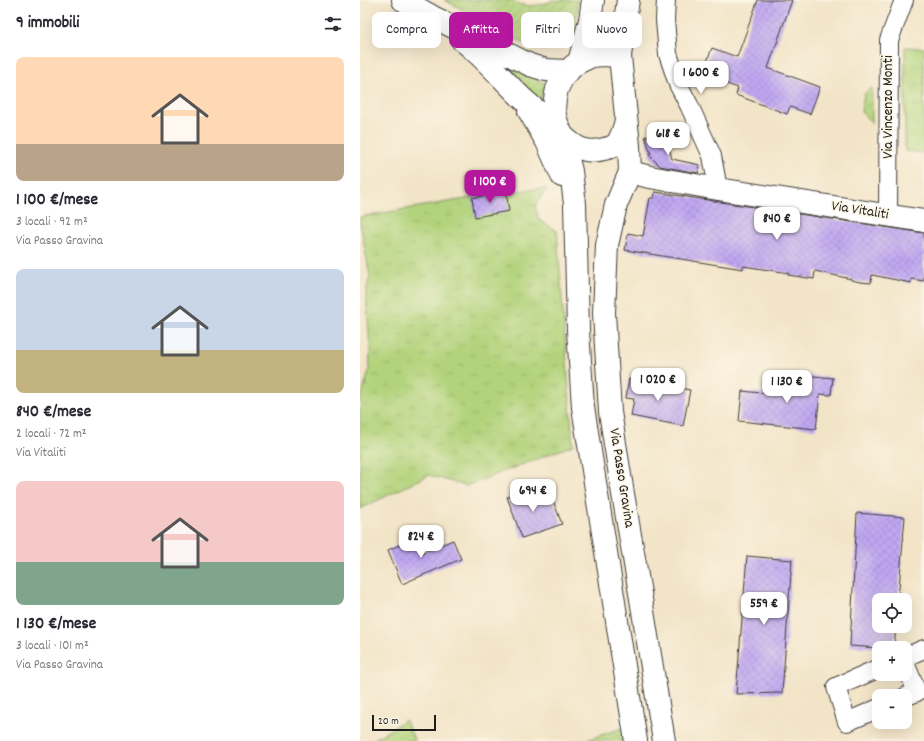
<!DOCTYPE html>
<html lang="it">
<meta charset="utf-8">
<style>
:root{--surface:#fff;--page:#f7f7f7;--text:#2b2b33;--muted:#7c7c81;--accent:#b5179e}
body{margin:0;font-family:Dekko,sans-serif;background:var(--page);color:var(--text);height:100vh;display:flex;flex-direction:column;font-size:15px;white-space:nowrap}
*{box-sizing:border-box;margin:0}
p{font-size:13px;color:var(--muted)}
.icon{flex:none;width:22px;height:22px;fill:none;stroke:currentColor;stroke-width:2;stroke-linecap:round;stroke-linejoin:round}
.map{position:relative;flex:1;overflow:hidden}
.sheet{display:flex;flex-direction:column;background:var(--surface);width:360px}
.sheet>*{flex:none}
.guide{position:absolute;left:12px;top:12px;width:380px;height:36px;display:flex;gap:8px}
.tools{position:absolute;left:512px;top:593px;display:grid;gap:8px}
.tools a{display:grid;place-items:center;width:40px;height:40px;border-radius:8px;background:var(--surface);box-shadow:0 4px 16px #0002;font-size:20px}
.scale{position:absolute;left:12px;bottom:10px;width:64px;box-sizing:border-box;padding-left:4px;border:2px solid #1c1c1c;border-top:0;font-size:11px;line-height:14px;white-space:nowrap;color:#1c1c1c;-webkit-text-stroke:3px #fcf5e5;paint-order:stroke}
.price{position:absolute;translate:-50% -34px;padding:0 9px;border-radius:8px;background:#fff;color:#222;font-size:13px;line-height:26px;filter:drop-shadow(0 1px 2px #0008)}
.price::after{content:'';position:absolute;left:50%;top:24px;width:12px;height:9px;margin-left:-6px;background:inherit;clip-path:polygon(0 0,100% 0,50% 100%)}
.price.active{background:var(--accent);color:#fff}
ul{padding:0;list-style:none}
li{display:grid;align-content:center;gap:8px;height:212px;padding:0 16px}
li span{display:grid;place-items:center;height:124px;border-radius:8px;color:#555}
li>.icon{margin-inline-start:auto}
span .icon{width:72px;height:72px;fill:#fffc;stroke-width:1}
li b{font-size:17px}
h2{display:flex;justify-content:space-between;align-items:center;height:48px;padding:0 16px;font-size:17px}
.chip{padding:0 14px;border-radius:8px;background:var(--surface);box-shadow:0 4px 16px #0002;font-size:14px;line-height:36px}
.chip.active{background:var(--accent);color:#fff}
main{display:flex;flex:1;min-height:0}
.map>svg:first-child{display:block}
.grass{fill:url(#grass-tufts);stroke:#67784c}
.garden{fill:url(#garden-furrows);stroke:#67784c}
.building{fill:url(#building-cross-hatch)}
.lines{fill:none;stroke-linecap:round;stroke-linejoin:round}
.street-casing{stroke:#3c3a36;stroke-width:20}
.secondary-casing{stroke:#3c3a36;stroke-width:24}
.primary-casing{stroke:#3c3a36;stroke-width:24}
.street{stroke:#fff;stroke-width:18}
.secondary{stroke:#fff;stroke-width:22}
.primary{stroke:#fff;stroke-width:22}
.labels{text-anchor:middle;dominant-baseline:central;stroke-width:3;stroke-linejoin:round;paint-order:stroke}
.street-label{font-size:15px;fill:#1c1c1c;stroke:#fcf5e5}
</style>
<main>
<section class="sheet">
<h2>9 immobili<svg class="icon" aria-label="filters" viewBox="0 0 24 24"><path d="M4 7h16M4 17h16"/><circle cx="9" cy="7" r="2"/><circle cx="15" cy="17" r="2"/></svg></h2>
<ul>
<li><span style="background:linear-gradient(#ffd9b3 70%,#b9a48a 0)"><svg class="icon" aria-label="home" viewBox="0 0 24 24"><path d="M3 11l9-7 9 7M6 9v11h12V9"/></svg></span><div><b>1 100 €/mese</b><p>3 locali · 92 m²</p><p>Via Passo Gravina</p></div></li>
<li><span style="background:linear-gradient(#c9d6e8 65%,#c2b280 0)"><svg class="icon" aria-label="home" viewBox="0 0 24 24"><path d="M3 11l9-7 9 7M6 9v11h12V9"/></svg></span><div><b>840 €/mese</b><p>2 locali · 72 m²</p><p>Via Vitaliti</p></div></li>
<li><span style="background:linear-gradient(#f6c9c9 65%,#7fa58c 0)"><svg class="icon" aria-label="home" viewBox="0 0 24 24"><path d="M3 11l9-7 9 7M6 9v11h12V9"/></svg></span><div><b>1 130 €/mese</b><p>3 locali · 101 m²</p><p>Via Passo Gravina</p></div></li>
</ul>
</section>
<div class="map">
<svg width="564" height="741" viewBox="0 0 564 741">
<defs>
<pattern id="grass-tufts" width="24" height="20" patternUnits="userSpaceOnUse"><rect width="24" height="20" fill="#b2d37b"/><path d="M3 7l-1-3M5 7V3M7 7l1-3M15 17l-1-3M17 17v-4M19 17l1-3" fill="none" stroke="#98b56a"/></pattern>
<pattern id="garden-furrows" width="10" height="10" patternUnits="userSpaceOnUse"><rect width="10" height="10" fill="#b2d37b"/><path d="M-1 1l2-2M0 10L10 0M9 11l2-2" fill="none" stroke="#98b56a"/></pattern>
<pattern id="building-cross-hatch" width="8" height="8" patternUnits="userSpaceOnUse"><rect width="8" height="8" fill="#bfa7f2"/><path d="M0 0l8 8M0 8l8-8" fill="none" stroke="#a48fcf"/></pattern>
</defs>
<rect width="100%" height="100%" fill="#fcf5e5"/>
<filter id="ink" filterUnits="userSpaceOnUse"><feTurbulence type="fractalNoise" baseFrequency=".025" numOctaves="2"/><feDisplacementMap in="SourceGraphic" scale="8" xChannelSelector="R" yChannelSelector="G"/><feConvolveMatrix kernelMatrix="1 2 1 2 8 2 1 2 1" color-interpolation-filters="sRGB"/></filter>
<filter id="wash" filterUnits="userSpaceOnUse"><feTurbulence type="fractalNoise" baseFrequency=".012" numOctaves="4" result="noise"/><feDisplacementMap in="SourceGraphic" scale="16" xChannelSelector="R" yChannelSelector="G"/><feGaussianBlur stdDeviation="0.9" result="paint"/><feColorMatrix in="noise" values="0 0 0 0 0 0 0 0 0 0 0 0 0 0 0 0 0 1.4 0 .05"/><feComposite in="paint" operator="in"/></filter>
<g filter="url(#wash)">
<rect width="100%" height="100%" fill="#f2e4c7"/>
<g class="grass">
<path d="M545,47L564,48V153L545,151Z"/>
<path d="M512,88V123L501,112L504,94Z"/>
<path d="M187,188L175,206L179,220L197,231L213,445L106,486L69,475L0,509V403L9,370L10,350L6,292L10,276L0,223V217L146,192Z"/>
<path d="M45,720L55,741H12Z"/>
<path d="M262,728L263,741H224Z"/>
</g>
<g class="garden">
<path d="M84,0H149L159,4L168,6L179,5L190,2L191,0H218C217,11 217,26 211,36C204,45 189,52 177,49C165,46 153,37 142,30C123,20 104,10 84,0Z"/>
<path d="M144,63L185,83L180,101Z"/>
</g>
<g id="blocks">
<g class="building">
<path d="M398,0H432L408,68L460,87L450,114L430,107L427,114L376,95L378,88L342,75L352,48L377,57Z"/>
<path d="M285,136L307,140L312,159L340,165L338,173L300,166L288,154H291Z"/>
<path d="M146,192L149,211L115,217L112,198Z"/>
<path d="M295,192L564,233V281L551,279V283L512,275L511,283L500,282L491,280V279L455,271L454,279L428,275L429,273L383,266V269L265,250L268,233L283,236L290,198H294Z"/>
<path d="M433,374L473,378L471,395L460,394L456,429L379,421L382,391L430,396Z"/>
<path d="M269,379L330,390L323,426L271,416L274,399L266,398Z"/>
<path d="M174,487L180,502L192,498L202,524L162,538L147,497Z"/>
<path d="M497,513L545,517L538,600H519V626H536L534,648H519L490,646Z"/>
<path d="M55,538L61,553L93,540L101,559L42,584L28,550Z"/>
<path d="M387,556L432,560L422,693L376,694Z"/>
</g>
</g>
</g>
<g filter="url(#ink)">
<use href="#blocks" fill-opacity="0" stroke="#3c3a36" stroke-width="1"/>
<g class="lines">
<g class="street-casing">
<g id="street">
<path d="M306,0L305,20L308,54L318,84L329,105L352,156L358,189"/>
<path d="M528,216L529,40L544,0"/>
<path d="M545,657L564,649"/>
<path d="M545,663L557,692L545,697"/>
<path d="M519,668L476,687L487,722L519,708"/>
</g>
</g>
<g class="secondary-casing">
<path id="secondary" d="M270,172L290,177L358,189L564,221"/>
</g>
<g class="primary-casing">
<g id="primary">
<path d="M43,0L73,17L170,65L186,70L208,71"/>
<path d="M268,0L260,56L269,146L270,172L256,205L247,245L244,313L250,412L263,494L281,599L304,741"/>
<path d="M102,40C124,57 142,79 162,98C174,109 187,119 199,130"/>
<path d="M260,56L243,55L232,56L219,62L213,66L202,79L197,89L195,99L194,110L196,120L202,135L211,171L215,204L218,330L223,407L276,741"/>
<path d="M219,62L230,20L233,0"/>
<path d="M169,111L187,142L202,176"/>
<path d="M202,135C215,148 226,154 244,149C249,148 255,146 258,142C262,136 264,128 266,121"/>
</g>
</g>
<use href="#street" class="street"/>
<use href="#secondary" class="secondary"/>
<use href="#primary" class="primary"/>
</g>
</g>
<g class="labels">
<g class="street-label">
<text transform="translate(529 107) rotate(-90)">Via Vincenzo Monti</text>
<text transform="translate(500 211) rotate(9)">Via Vitaliti</text>
<text transform="translate(261 478) rotate(81)">Via Passo Gravina</text>
</g>
</g>
</svg>
<div class="tools">
<a><svg class="icon" aria-label="locate" viewBox="0 0 24 24"><circle cx="12" cy="12" r="6"/><path d="M12 2v4M12 18v4M2 12h4M18 12h4"/></svg></a>
<a>+</a>
<a>−</a>
</div>
<div class="scale">20 m</div>
<b class="price" style="left:341px;top:95px">1 600 €</b>
<b class="price" style="left:308px;top:156px">618 €</b>
<b class="price active" style="left:130px;top:204px">1 100 €</b>
<b class="price" style="left:417px;top:241px">840 €</b>
<b class="price" style="left:298px;top:402px">1 020 €</b>
<b class="price" style="left:427px;top:404px">1 130 €</b>
<b class="price" style="left:173px;top:513px">694 €</b>
<b class="price" style="left:61px;top:559px">824 €</b>
<b class="price" style="left:404px;top:626px">559 €</b>
<div class="guide">
<a class="chip">Compra</a>
<a class="chip active">Affitta</a>
<a class="chip">Filtri</a>
<a class="chip">Nuovo</a>
</div>
</div>
</main>
